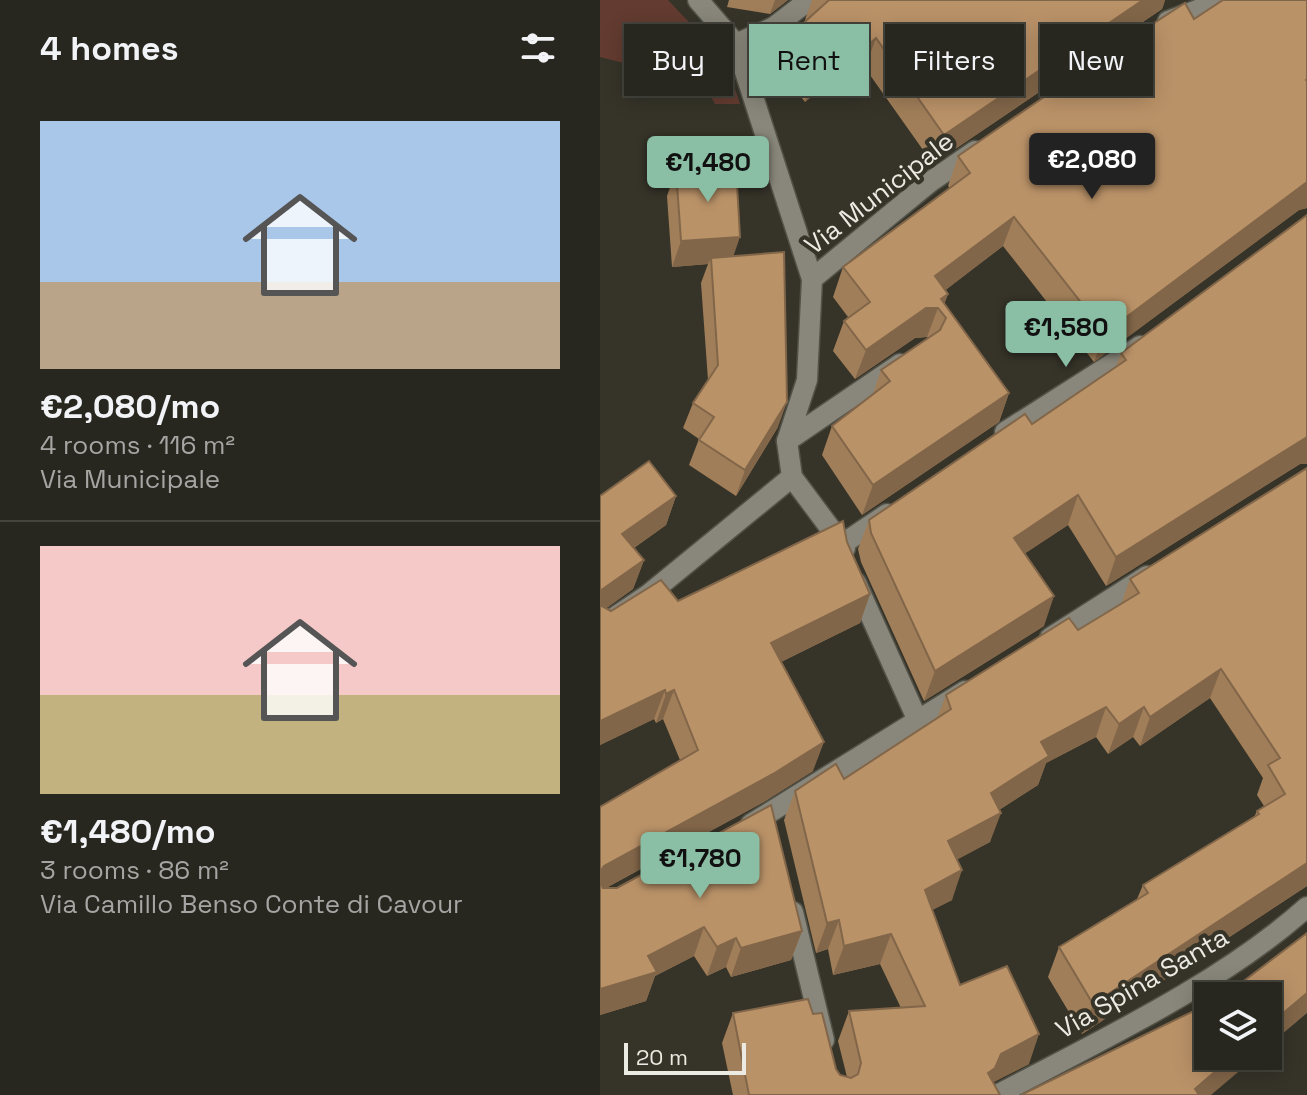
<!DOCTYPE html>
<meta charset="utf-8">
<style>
:root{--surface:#28271f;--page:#302f28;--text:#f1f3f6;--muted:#a5a5a4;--line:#44443d;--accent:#8abfa5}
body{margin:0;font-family:"Space Grotesk",sans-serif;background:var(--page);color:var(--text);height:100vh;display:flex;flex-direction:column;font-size:30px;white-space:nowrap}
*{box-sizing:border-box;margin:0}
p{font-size:26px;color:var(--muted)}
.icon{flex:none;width:44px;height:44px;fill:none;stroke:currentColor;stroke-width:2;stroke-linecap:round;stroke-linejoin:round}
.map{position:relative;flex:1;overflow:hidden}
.panel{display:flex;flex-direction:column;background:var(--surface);width:600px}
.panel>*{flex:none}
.hud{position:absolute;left:24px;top:24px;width:562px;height:72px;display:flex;gap:16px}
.buttons{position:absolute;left:594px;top:982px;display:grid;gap:16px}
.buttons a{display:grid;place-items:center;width:88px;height:88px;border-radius:0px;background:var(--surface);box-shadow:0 4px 20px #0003,0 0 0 2px var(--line);font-size:40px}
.scale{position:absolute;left:24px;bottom:20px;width:122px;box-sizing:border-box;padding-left:8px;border:4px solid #ebeae3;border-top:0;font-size:22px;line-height:28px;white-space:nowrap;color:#ebeae3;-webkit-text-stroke:6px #363429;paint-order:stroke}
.price{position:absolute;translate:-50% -68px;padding:0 18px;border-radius:8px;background:var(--accent);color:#111;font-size:26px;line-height:52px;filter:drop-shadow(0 2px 4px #0008)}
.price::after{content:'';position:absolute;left:50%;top:48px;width:24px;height:18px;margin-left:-12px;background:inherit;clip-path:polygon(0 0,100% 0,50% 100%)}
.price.active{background:#222;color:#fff}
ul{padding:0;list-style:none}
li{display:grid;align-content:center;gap:16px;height:424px;padding:0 40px}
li+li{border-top:2px solid var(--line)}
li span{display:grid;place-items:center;height:248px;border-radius:0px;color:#555}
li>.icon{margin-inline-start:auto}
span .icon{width:144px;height:144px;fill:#fffc;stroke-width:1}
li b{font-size:34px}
h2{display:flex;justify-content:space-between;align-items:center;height:96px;padding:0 40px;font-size:34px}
.pill{padding:0 28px;border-radius:0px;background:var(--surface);box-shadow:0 4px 20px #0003,0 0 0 2px var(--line);font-size:28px;line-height:72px}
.pill.active{background:var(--accent);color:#111}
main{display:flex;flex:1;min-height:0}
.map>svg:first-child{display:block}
.green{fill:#633b30}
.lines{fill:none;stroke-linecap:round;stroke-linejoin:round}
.minor-casing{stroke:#535248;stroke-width:23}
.minor{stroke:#89877b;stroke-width:20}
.wall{fill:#a07e59}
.shaded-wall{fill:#826649}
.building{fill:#ba9268;stroke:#826649;stroke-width:2}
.labels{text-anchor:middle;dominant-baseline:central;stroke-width:8;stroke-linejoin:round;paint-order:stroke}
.street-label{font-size:26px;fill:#ebeae3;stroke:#363429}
</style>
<main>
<section class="panel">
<h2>4 homes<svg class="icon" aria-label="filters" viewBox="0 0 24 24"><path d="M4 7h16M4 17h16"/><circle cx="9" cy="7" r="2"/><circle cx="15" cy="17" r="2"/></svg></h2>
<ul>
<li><span style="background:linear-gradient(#a9c7e8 65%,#b9a48a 0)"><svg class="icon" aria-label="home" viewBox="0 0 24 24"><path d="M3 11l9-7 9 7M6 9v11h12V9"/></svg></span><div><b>€2,080/mo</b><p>4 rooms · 116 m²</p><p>Via Municipale</p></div></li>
<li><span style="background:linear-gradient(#f6c9c9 60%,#c2b280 0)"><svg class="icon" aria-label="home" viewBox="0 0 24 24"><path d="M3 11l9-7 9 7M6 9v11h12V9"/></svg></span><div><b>€1,480/mo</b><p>3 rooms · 86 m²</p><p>Via Camillo Benso Conte di Cavour</p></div></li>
</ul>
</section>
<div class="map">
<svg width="707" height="1095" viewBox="0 0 707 1095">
<rect width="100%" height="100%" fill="#363429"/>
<path class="green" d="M0,0H68C99,33 128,60 140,104H115L103,83L0,57Z"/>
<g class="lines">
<g class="minor-casing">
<g id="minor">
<path d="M98,0L136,44L212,279L207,380L187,441L192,477L245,548"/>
<path d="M568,21L624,0"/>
<path d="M136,44L174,27L209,0"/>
<path d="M212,279L330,182L375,151"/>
<path d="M405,432L540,346"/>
<path d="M187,441L300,364"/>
<path d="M244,543L287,514"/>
<path d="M256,583L318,721"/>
<path d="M0,627L49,594L192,477"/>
<path d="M450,638L547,576"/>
<path d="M151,824L365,691"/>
<path d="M193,912L224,1040"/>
<path d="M397,1095C499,1041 621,984 707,907"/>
</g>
</g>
<use href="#minor" class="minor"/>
</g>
<g class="wall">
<path d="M129,0H188L170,14L127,7Z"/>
<path d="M212,0H565L562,9L333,164L265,68L257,75L248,66L205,102L177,66L188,37L207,20H205Z"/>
<path d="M707,0V208L699,210L494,362L403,246L345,290L348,294L344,304L409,393L399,422L262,515L222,455L232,426L273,394L281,370L328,338L327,337L315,338L255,379L233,351L244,321L248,317L233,297L243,267L350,188L348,186L358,156L594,19Z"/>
<path d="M76,170L133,256L178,427L136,496L89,465L99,439L83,428L93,403L108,380L101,283L108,264L72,267L67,196Z"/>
<path d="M707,215V464H700L506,586L468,525L425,553L444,626L324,701L261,562L258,549L269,520L432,424L516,367L521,353Z"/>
<path d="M707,468V886L482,1034L448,977L459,947L537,899L543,885L654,817L657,811L664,806L657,795L663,778L610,698L540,746L533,737L508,754L496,737L446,763L438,785L399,810L390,842L357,859L352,900L332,910L360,985L429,1064L393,1082L400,1095H133L122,1043L133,1013L213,1014L236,1069L240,1075L247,1077L238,1041L249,1011L301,1008L280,964L233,975L228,949L216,953L184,820L195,791L244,779L337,718L346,695L478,630L521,604L530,579Z"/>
<path d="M0,496H76L66,525L34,548L44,560L33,589L6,608L11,611L78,601L247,542L270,594L260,623L181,662L213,771L162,803L6,888L202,931L191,960L131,977L126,967L107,976L94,956L55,976L46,1001L0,1015V807L80,760L63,719L56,723L54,719L0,745Z"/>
</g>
<g class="shaded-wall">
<path d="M175,0H188L170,14Z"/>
<path d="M543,0H565L562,9L333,164L344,135Z"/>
<path d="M259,36L248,66L205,102L215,73Z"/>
<path d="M276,38L265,68L257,75L268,45Z"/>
<path d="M707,182V208L699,210L494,362L505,333Z"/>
<path d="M414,217L403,246L325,306L335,276Z"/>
<path d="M140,237L131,263L111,258L108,264L72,267L81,241Z"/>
<path d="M348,294L341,312L338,308L327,337L315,338L255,379L266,350Z"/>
<path d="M409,393L399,422L262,515L273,485Z"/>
<path d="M187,402L178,427L136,496L145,470Z"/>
<path d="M707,437V464H700L506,586L516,557Z"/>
<path d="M478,495L468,525L403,568L414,538Z"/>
<path d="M76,496L66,525L12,563L22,534Z"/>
<path d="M44,560L33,589L0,613V591Z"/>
<path d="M270,594L260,623L160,672L171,643Z"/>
<path d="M454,596L444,626L324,701L335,671Z"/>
<path d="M621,669L610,698L540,746L550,717Z"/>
<path d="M65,690L54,719L0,745V721Z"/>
<path d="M74,690L63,719L56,723L66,694Z"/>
<path d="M506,707L496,737L446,763L438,785L380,822L391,793L441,742Z"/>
<path d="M544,707L533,737L508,754L519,724Z"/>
<path d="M224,742L213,771L162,803L0,891V872L4,866Z"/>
<path d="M401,813L390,842L338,870L348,841Z"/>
<path d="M707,863V886L482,1034L493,1004Z"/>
<path d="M362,870L352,900L314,919L325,890Z"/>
<path d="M239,920L228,949L216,953L227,923Z"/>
<path d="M104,927L94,956L55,976L46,1001L0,1015V989L48,956Z"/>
<path d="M202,931L191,960L131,977L141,948Z"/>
<path d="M291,934L280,964L233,975L244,946Z"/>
<path d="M136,938L126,967L107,976L117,947Z"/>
<path d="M707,993V1013L668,1046V1026Z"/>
<path d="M439,1034L429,1064L390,1084L388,1073L401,1054Z"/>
<path d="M633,1056H657L611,1095H593L595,1089Z"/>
</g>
<g class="building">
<path d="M229,0H543L344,135L276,38L268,45L259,36L215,73L188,37Z"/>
<path d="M623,0H707V79L706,80L707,81V182L505,333L414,217L335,276L348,294L341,299L409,393L273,485L232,426L290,381L281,370L340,330L346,318L338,308H326L266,350L244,321L270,302L243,267L370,173L358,156L508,53L585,3L594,19Z"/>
<path d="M136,167L140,237L81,241L76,170Z"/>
<path d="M707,215V437L516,557L478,495L414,538L454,596L335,671L271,533L269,520L425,414L432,424L526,360L521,353Z"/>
<path d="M184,252L187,402L145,470L99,440L114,417L93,403L118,365L111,258Z"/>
<path d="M49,461L76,496L22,534L44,560L0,591V496Z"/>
<path d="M707,468V863L493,1004L459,947L548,893L543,885L659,814L657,811L685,794L668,765L680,758L621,669L550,717L544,707L519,724L506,707L441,742L449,756L391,793L401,813L348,841L362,870L325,890L360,985L407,966L439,1034L401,1054L395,1068L388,1073L400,1095H149L133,1013L208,999L213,1014L222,1013L236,1069L240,1075L251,1078L258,1074L261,1063L249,1011L325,1006L291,934L244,946L239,920L227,923L195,791L236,764L244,779L351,709L346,695L469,618L478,630L539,593L530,579Z"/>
<path d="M243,521L247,542L270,594L171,643L224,742L173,774L4,866L0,872V807L98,750L74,690L66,694L65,690L0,721V605L11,611L61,580L78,601Z"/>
<path d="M171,805L202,931L141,948L136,938L117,947L104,927L48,956L57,972L0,989V881L3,888H17Z"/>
<path d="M707,933V993L668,1026V996H624Z"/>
<path d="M608,1004V1056H633L595,1089L599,1095H421Z"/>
</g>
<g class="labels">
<g class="street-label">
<text transform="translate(279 193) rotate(-38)">Via Municipale</text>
<text transform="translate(542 983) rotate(-30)">Via Spina Santa</text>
</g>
</g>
</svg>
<div class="buttons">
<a><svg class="icon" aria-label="layers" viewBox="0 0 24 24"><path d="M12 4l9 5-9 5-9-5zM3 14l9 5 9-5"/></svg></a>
</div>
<div class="scale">20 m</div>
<b class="price active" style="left:492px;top:201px">€2,080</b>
<b class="price" style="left:108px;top:204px">€1,480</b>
<b class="price" style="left:466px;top:369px">€1,580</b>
<b class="price" style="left:100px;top:900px">€1,780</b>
<div class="hud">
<a class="pill">Buy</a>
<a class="pill active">Rent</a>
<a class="pill">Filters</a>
<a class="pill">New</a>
</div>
</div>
</main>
